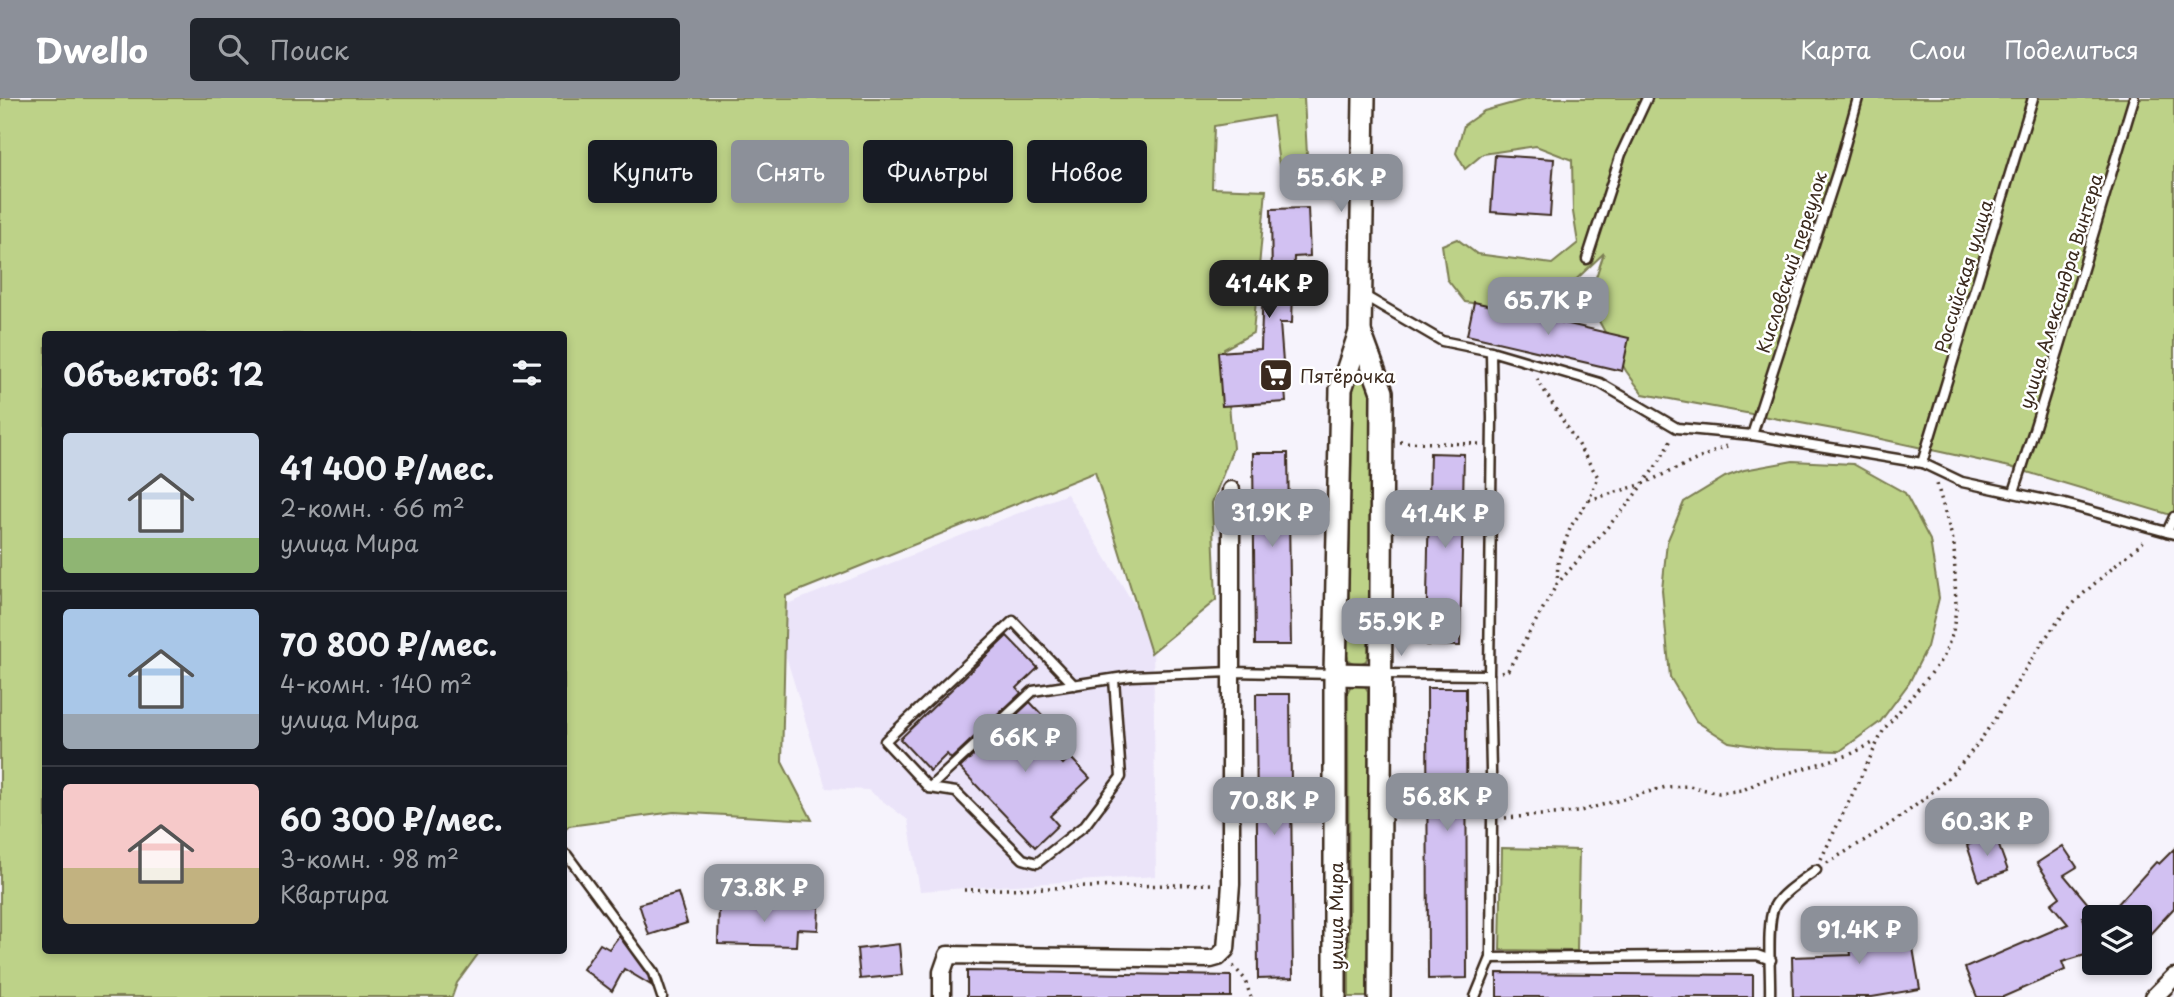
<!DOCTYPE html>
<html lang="ru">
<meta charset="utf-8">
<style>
:root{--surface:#171b24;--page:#20242c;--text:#f1f3f6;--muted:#9ea1a6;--line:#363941;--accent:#8c9099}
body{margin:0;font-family:"Playpen Sans",sans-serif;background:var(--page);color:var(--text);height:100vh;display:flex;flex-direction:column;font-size:26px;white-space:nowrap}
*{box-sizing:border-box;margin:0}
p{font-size:23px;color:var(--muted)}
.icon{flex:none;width:38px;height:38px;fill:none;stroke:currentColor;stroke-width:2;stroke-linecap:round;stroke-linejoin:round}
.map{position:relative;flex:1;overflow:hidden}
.panel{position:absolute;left:42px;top:233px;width:525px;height:623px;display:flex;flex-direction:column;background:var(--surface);border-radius:7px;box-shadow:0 4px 10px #0003}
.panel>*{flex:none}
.top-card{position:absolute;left:588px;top:42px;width:665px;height:63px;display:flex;gap:14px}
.fabs{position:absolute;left:2082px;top:807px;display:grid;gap:14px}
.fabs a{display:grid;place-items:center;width:70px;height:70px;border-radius:7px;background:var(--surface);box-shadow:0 4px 10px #0003;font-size:35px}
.price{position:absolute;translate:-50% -60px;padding:0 16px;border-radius:14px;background:var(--accent);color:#fff;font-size:23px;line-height:46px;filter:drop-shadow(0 2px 4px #0008)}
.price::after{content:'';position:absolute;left:50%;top:42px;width:21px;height:16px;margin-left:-10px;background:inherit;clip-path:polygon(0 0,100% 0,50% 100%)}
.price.on{background:#222;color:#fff}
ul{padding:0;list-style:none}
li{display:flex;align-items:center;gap:21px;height:175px;padding:0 21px}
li+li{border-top:2px solid var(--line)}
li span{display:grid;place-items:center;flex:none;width:196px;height:140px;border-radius:7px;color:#555}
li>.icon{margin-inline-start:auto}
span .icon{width:84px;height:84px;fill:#fffc;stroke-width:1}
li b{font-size:30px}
h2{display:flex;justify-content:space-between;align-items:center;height:84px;padding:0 21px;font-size:30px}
.chip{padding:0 24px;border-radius:7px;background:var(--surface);box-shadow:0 4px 10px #0003;font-size:24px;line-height:63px}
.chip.on{background:var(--accent);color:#fff}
header{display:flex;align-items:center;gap:42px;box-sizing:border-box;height:98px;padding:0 35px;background:var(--accent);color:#fff}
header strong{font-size:33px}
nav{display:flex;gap:38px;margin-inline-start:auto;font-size:24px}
.search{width:490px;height:63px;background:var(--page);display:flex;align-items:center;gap:18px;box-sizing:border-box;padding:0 24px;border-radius:7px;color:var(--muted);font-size:26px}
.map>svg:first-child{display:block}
.built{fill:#ebe4f9}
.green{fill:#bdd288;stroke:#7c7e53;stroke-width:2}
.building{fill:#d2c1f2;stroke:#3b2a1e;stroke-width:2}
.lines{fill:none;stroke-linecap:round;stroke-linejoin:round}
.service-casing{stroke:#3b2a1e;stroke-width:13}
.minor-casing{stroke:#3b2a1e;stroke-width:21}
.tertiary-casing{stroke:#3b2a1e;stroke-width:26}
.path{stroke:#3b2a1e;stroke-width:3.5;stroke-dasharray:2 5;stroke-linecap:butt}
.service{stroke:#fff;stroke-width:8}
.minor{stroke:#fff;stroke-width:16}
.tertiary{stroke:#fff;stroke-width:21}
.labels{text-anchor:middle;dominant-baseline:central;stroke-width:5;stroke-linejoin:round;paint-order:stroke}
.street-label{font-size:18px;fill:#3b2a1e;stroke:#fff}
.poi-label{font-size:18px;fill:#3b2a1e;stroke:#fff;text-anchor:start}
</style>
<header>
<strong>Dwello</strong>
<div class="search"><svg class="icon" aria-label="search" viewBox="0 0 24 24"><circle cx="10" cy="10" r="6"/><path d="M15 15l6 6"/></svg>Поиск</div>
<nav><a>Карта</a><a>Слои</a><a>Поделиться</a></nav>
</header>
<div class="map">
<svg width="2174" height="899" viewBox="0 0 2174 899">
<rect width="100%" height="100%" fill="#f6f3fc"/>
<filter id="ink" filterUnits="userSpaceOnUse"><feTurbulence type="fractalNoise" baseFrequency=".0143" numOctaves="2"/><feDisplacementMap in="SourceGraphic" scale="14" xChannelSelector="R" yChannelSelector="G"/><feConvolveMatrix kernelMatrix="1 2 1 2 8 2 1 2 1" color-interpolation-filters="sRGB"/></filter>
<g filter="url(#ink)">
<path class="built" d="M1067,396L1153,538L1156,778L920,793L908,722L868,692L826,690L772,512Z"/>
<g class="green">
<path d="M0,0H1304L1307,57L1279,67L1273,18L1214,28L1212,90L1266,92L1253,235L1224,251L1233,350L1212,405L1216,502L1151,555L1095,374L786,498L782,664L812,722L674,714L569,728L564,733V236H46V852H481L457,885L452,899H0Z"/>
<path d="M1531,0H2174V418L2010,369L1844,333L1643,296L1626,273L1588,203L1604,155L1566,191L1595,222L1465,204L1447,181L1442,147L1457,141L1477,156L1552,166L1578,145L1573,114L1572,62L1536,48L1483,56L1465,71L1456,55L1464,27L1484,13Z"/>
<path d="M1362,277L1366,278L1373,288L1368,557L1366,563L1358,567L1349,563L1347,557L1353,287L1355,282Z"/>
<path d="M1793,363L1853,366L1905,395L1930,442L1939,500L1927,549L1909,585L1880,624L1840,653L1774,651L1729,644L1696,623L1670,579L1662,492L1667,444L1684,404L1725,379L1744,372Z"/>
<path d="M1352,585H1363L1368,593L1369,899H1349L1348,593Z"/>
<path d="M1502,750L1579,752L1577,853L1500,852Z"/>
</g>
<g class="building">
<path d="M1495,57L1554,61L1550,118L1491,114Z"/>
<path d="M1308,110L1310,158L1294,159L1292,225H1280L1286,304L1222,308L1218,254L1261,251L1263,182L1272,183L1271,111Z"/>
<path d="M1474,204L1629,240L1622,273L1467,237Z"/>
<path d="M1253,355H1288L1291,547H1255Z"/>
<path d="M1430,355L1464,356L1460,548L1426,547Z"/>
<path d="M1007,538L1038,570L1017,590L1021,595L951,661L947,656L930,673L900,641Z"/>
<path d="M1427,590H1466L1467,880L1428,881Z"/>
<path d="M1256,596H1290L1293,880L1258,881Z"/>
<path d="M1030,604L1056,632L1043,644L1063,666L1070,659L1090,680L1050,718L1058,727L1035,749L960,670Z"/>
<path d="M1995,737L2008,773L1979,783L1967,747Z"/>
<path d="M2063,748L2077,769L2064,777L2099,819H2083L2095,858L2092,855L2062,864L2065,872L2003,899H1977L1965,870L2068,826L2051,806L2060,799L2037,765Z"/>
<path d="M2174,751V810L2140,847V819H2106L2156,764L2159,766Z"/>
<path d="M678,795L687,825L649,837L639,806Z"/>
<path d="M719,806L819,809L818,832L797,831L796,848L718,846Z"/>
<path d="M1873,811L1880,844L1911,838L1920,891L1872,899H1793L1792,859L1851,857L1850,849H1853L1846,817Z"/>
<path d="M619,838L648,878L651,887L624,871L612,893L583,871L600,846L609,851Z"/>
<path d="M899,846L902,877L860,881L857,851Z"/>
<path d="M967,873L1231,878V899H967Z"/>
<path d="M1497,875L1753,877V899H1497Z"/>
</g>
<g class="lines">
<g class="service-casing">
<g id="service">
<path d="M1587,161L1621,56L1647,0"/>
<path d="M1363,197L1442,243L1491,253L1600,285L1677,330L1752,337L1922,365L1962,384L2065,406L2174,436"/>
<path d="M1491,253L1492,320L1489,577L1492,721L1491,860L1757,857L1771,862"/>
<path d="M1752,337L1838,72L1858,0"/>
<path d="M1922,365L2033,0"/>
<path d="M2014,394C2057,264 2094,131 2134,0"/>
<path d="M2167,434L2174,419"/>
<path d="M1383,576L1489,577"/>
<path d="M1074,587L1013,523L885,643L929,690L956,694L1023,761L1037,765L1085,727L1121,679L1114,581"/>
<path d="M929,690L1033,593L1131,578L1231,574L1335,576"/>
<path d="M567,757L654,875L662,899"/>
<path d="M1475,899L1491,860"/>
<path d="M1770,899C1771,879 1766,825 1774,809C1780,796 1804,781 1816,772"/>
</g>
</g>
<g class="minor-casing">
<g id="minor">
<path d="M942,899V874L948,857L1211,861L1218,859L1226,851L1231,786V392"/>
<path d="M2154,899L2174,879"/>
</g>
</g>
<g class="tertiary-casing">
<g id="tertiary">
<path d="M1360,234L1382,294L1379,899"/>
<path d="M1335,576L1380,577"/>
<path d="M1335,899V576L1341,291L1360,234L1364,0"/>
</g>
</g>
<g class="path">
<path d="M1537,281L1598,379L1589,402L1571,428L1558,463L1557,484"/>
<path d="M1400,344L1480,346"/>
<path d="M1589,402L1640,387L1727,348"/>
<path d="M1501,574L1508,572L1557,486L1628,406L1659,364L1672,340"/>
<path d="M1505,720L1577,714L1666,689L1689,688L1719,695L1743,692L1761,683L1849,657L1875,644"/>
<path d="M1821,761L1884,631L1930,577L1944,558L1953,534L1956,510L1954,446L1937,386"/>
<path d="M1827,765C1874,737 1922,709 1960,667C2001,622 2024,564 2063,517C2085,491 2120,465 2146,441"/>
<path d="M964,792L1215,786"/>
<path d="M1233,868L1244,880L1251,899"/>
</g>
<use href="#service" class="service"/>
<use href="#minor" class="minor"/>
<use href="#tertiary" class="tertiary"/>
</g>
</g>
<defs>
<g id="supermarket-square" transform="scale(1.75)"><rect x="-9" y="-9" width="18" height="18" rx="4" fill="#3b2a1e" stroke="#fff"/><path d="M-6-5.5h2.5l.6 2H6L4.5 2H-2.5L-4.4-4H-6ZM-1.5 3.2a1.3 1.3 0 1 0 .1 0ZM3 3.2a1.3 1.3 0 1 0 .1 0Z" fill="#fff"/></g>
</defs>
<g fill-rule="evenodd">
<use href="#supermarket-square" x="1276" y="277"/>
</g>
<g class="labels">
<g class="street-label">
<text transform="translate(1791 164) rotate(-72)">Кисловский переулок</text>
<text transform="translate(1963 178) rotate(-73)">Российская улица</text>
<text transform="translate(2060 193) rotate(-73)">улица Александра Винтера</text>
<text transform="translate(1335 818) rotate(-90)">улица Мира</text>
</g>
<g class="poi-label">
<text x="1300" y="277">Пятёрочка</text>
</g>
</g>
</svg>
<div class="fabs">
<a><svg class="icon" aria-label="layers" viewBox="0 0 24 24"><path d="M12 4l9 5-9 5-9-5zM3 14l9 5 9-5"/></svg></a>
</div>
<b class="price" style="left:1341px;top:116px">55.6K ₽</b>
<b class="price on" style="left:1269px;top:222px">41.4K ₽</b>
<b class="price" style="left:1548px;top:239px">65.7K ₽</b>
<b class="price" style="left:1272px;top:451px">31.9K ₽</b>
<b class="price" style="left:1445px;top:452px">41.4K ₽</b>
<b class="price" style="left:1401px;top:560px">55.9K ₽</b>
<b class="price" style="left:1025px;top:676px">66K ₽</b>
<b class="price" style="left:1447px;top:735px">56.8K ₽</b>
<b class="price" style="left:1274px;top:739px">70.8K ₽</b>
<b class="price" style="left:1987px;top:760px">60.3K ₽</b>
<b class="price" style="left:764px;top:826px">73.8K ₽</b>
<b class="price" style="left:1859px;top:868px">91.4K ₽</b>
<div class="top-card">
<a class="chip">Купить</a>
<a class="chip on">Снять</a>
<a class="chip">Фильтры</a>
<a class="chip">Новое</a>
</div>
<section class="panel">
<h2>Объектов: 12<svg class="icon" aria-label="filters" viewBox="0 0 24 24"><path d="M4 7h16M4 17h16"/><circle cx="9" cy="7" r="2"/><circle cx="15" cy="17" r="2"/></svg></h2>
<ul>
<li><span style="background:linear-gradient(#c9d6e8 75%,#8fb573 0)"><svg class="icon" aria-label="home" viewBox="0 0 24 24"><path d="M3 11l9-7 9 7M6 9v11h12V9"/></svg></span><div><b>41 400 ₽/мес.</b><p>2-комн. · 66 m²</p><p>улица Мира</p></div></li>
<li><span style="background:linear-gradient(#a9c7e8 75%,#9aa5b1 0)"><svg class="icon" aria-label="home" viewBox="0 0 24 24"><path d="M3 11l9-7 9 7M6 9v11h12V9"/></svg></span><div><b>70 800 ₽/мес.</b><p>4-комн. · 140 m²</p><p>улица Мира</p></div></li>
<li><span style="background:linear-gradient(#f6c9c9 60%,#c2b280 0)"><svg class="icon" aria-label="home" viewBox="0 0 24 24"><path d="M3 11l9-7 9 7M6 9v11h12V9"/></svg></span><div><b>60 300 ₽/мес.</b><p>3-комн. · 98 m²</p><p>Квартира</p></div></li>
</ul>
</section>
</div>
